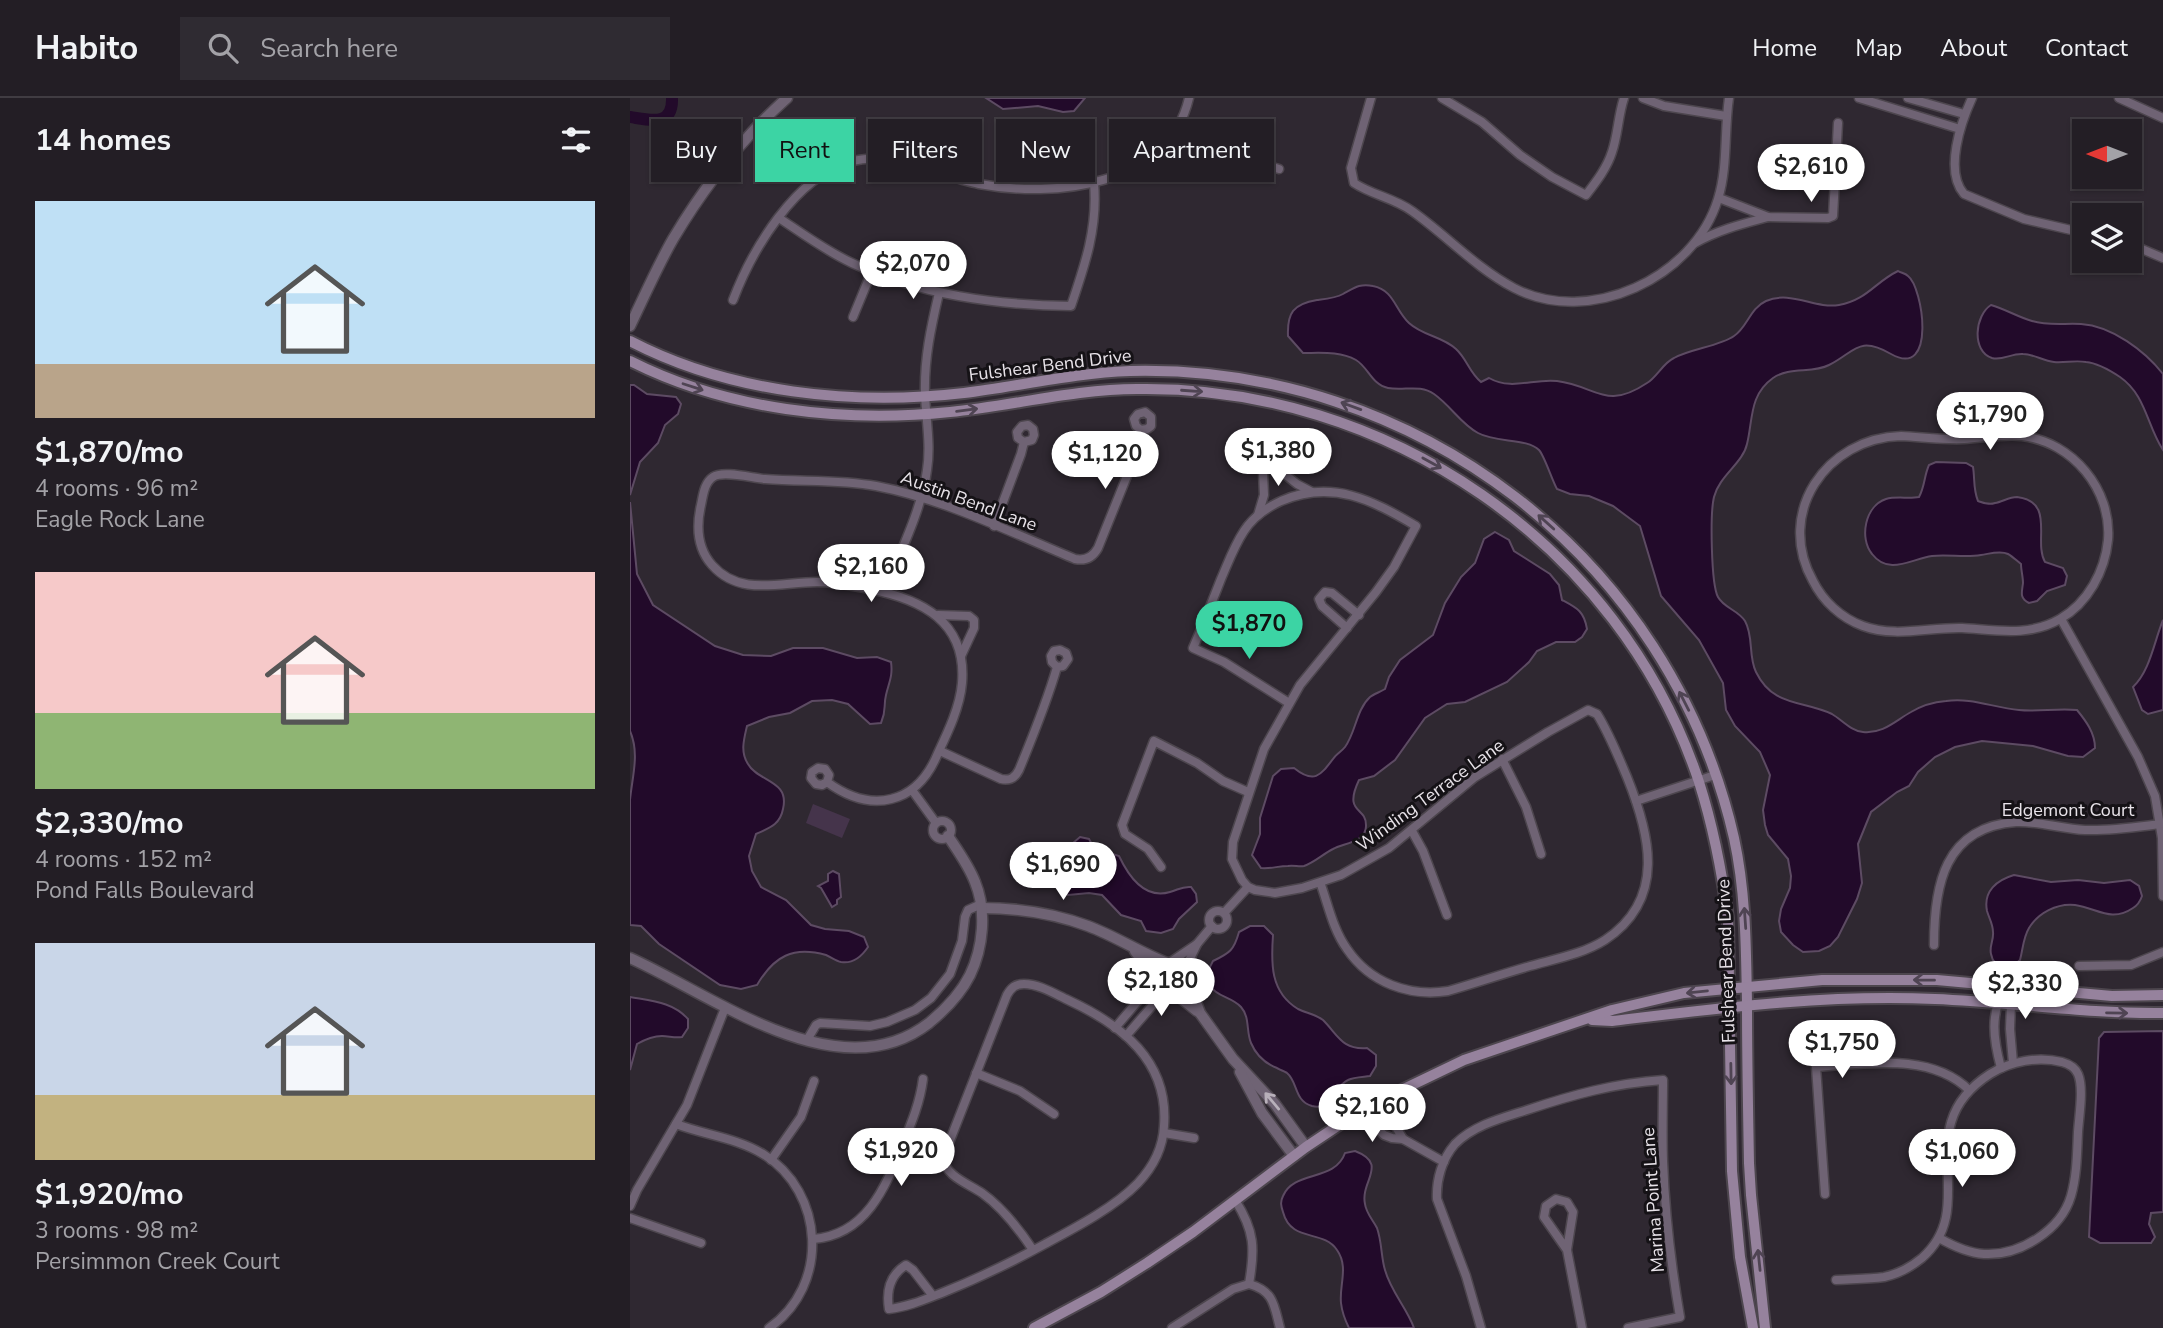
<!DOCTYPE html>
<meta charset="utf-8">
<style>
:root{--surface:#231e25;--page:#2f2b32;--text:#f1f3f6;--muted:#a3a2a7;--line:#403c42;--accent:#3cd4a4}
body{margin:0;font-family:"Nunito Sans",sans-serif;background:var(--page);color:var(--text);height:100vh;display:flex;flex-direction:column;font-size:26px;white-space:nowrap}
*{box-sizing:border-box;margin:0}
p{font-size:23px;color:var(--muted)}
.icon{flex:none;width:38px;height:38px;fill:none;stroke:currentColor;stroke-width:2;stroke-linecap:round;stroke-linejoin:round}
.map{position:relative;flex:1;overflow:hidden}
.sheet{display:flex;flex-direction:column;background:var(--surface);width:630px}
.sheet>*{flex:none}
.hud{position:absolute;left:21px;top:21px;width:665px;height:63px;display:flex;gap:14px}
.needle{width:46px;rotate:270deg}
.tools{position:absolute;left:1442px;top:21px;display:grid;gap:14px}
.tools a{display:grid;place-items:center;width:70px;height:70px;border-radius:0px;background:var(--surface);box-shadow:0 2px 5px #0004,0 0 0 2px var(--line);font-size:35px}
.price{position:absolute;translate:-50% -60px;padding:0 16px;border-radius:24px;background:#fff;color:#222;font-size:23px;line-height:46px;filter:drop-shadow(0 2px 4px #0008)}
.price::after{content:'';position:absolute;left:50%;top:42px;width:21px;height:16px;margin-left:-10px;background:inherit;clip-path:polygon(0 0,100% 0,50% 100%)}
.price.on{background:var(--accent);color:#111}
ul{padding:0;list-style:none}
li{display:grid;align-content:center;gap:14px;height:371px;padding:0 35px}
li span{display:grid;place-items:center;height:217px;border-radius:0px;color:#555}
li>.icon{margin-inline-start:auto}
span .icon{width:126px;height:126px;fill:#fffc;stroke-width:1}
li b{font-size:30px}
h2{display:flex;justify-content:space-between;align-items:center;height:84px;padding:0 35px;font-size:30px}
.pill{padding:0 24px;border-radius:0px;background:var(--surface);box-shadow:0 2px 5px #0004,0 0 0 2px var(--line);font-size:24px;line-height:63px}
.pill.on{background:var(--accent);color:#111}
header{display:flex;align-items:center;gap:42px;box-sizing:border-box;height:98px;padding:0 35px;background:var(--surface);border-bottom:2px solid var(--line)}
header strong{font-size:33px}
nav{display:flex;gap:38px;margin-inline-start:auto;font-size:24px}
.search{width:490px;height:63px;background:var(--page);display:flex;align-items:center;gap:18px;box-sizing:border-box;padding:0 24px;border-radius:0px;color:var(--muted);font-size:26px}
main{display:flex;flex:1;min-height:0}
.map>svg:first-child{display:block}
.green{fill:#45344b}
.water{fill:#220a2a;stroke:#5d4b63;stroke-width:2}
.lines{fill:none;stroke-linecap:round;stroke-linejoin:round}
.river{stroke:#220a2a;stroke-width:12}
.minor-casing{stroke:#4d464e;stroke-width:11}
.tertiary-casing{stroke:#4d464e;stroke-width:13}
.secondary-casing{stroke:#4d464e;stroke-width:14}
.minor{stroke:#6f6374;stroke-width:8}
.tertiary{stroke:#6f6374;stroke-width:10}
.secondary{stroke:#96829d;stroke-width:10}
.oneway{stroke:#4f4453}
.oneway2{stroke:#b8b0ba}
.labels{text-anchor:middle;dominant-baseline:central;stroke-width:6;stroke-linejoin:round;paint-order:stroke}
.street-label{font-size:18px;fill:#e8e3e9;stroke:#151216}
</style>
<header>
<strong>Habito</strong>
<div class="search"><svg class="icon" aria-label="search" viewBox="0 0 24 24"><circle cx="10" cy="10" r="6"/><path d="M15 15l6 6"/></svg>Search here</div>
<nav><a>Home</a><a>Map</a><a>About</a><a>Contact</a></nav>
</header>
<main>
<section class="sheet">
<h2>14 homes<svg class="icon" aria-label="filters" viewBox="0 0 24 24"><path d="M4 7h16M4 17h16"/><circle cx="9" cy="7" r="2"/><circle cx="15" cy="17" r="2"/></svg></h2>
<ul>
<li><span style="background:linear-gradient(#bfe0f5 75%,#b9a48a 0)"><svg class="icon" aria-label="home" viewBox="0 0 24 24"><path d="M3 11l9-7 9 7M6 9v11h12V9"/></svg></span><div><b>$1,870/mo</b><p>4 rooms · 96 m²</p><p>Eagle Rock Lane</p></div></li>
<li><span style="background:linear-gradient(#f6c9c9 65%,#8fb573 0)"><svg class="icon" aria-label="home" viewBox="0 0 24 24"><path d="M3 11l9-7 9 7M6 9v11h12V9"/></svg></span><div><b>$2,330/mo</b><p>4 rooms · 152 m²</p><p>Pond Falls Boulevard</p></div></li>
<li><span style="background:linear-gradient(#c9d6e8 70%,#c2b280 0)"><svg class="icon" aria-label="home" viewBox="0 0 24 24"><path d="M3 11l9-7 9 7M6 9v11h12V9"/></svg></span><div><b>$1,920/mo</b><p>3 rooms · 98 m²</p><p>Persimmon Creek Court</p></div></li>
</ul>
</section>
<div class="map">
<svg width="1533" height="1230" viewBox="0 0 1533 1230">
<rect width="100%" height="100%" fill="#2f2831"/>
<path class="green" d="M183,706L220,721L212,740L176,725Z"/>
<g class="water">
<path d="M356,0H455L444,13L433,14L408,8L373,11Z"/>
<path d="M1268,173C1271,175 1275,175 1278,178C1293,189 1307,282 1261,256C1228,237 1225,254 1199,267C1182,276 1160,268 1143,280C1119,297 1123,322 1117,346C1113,365 1089,378 1084,399C1080,415 1081,486 1088,499C1094,510 1108,512 1115,523C1124,539 1118,558 1126,574C1143,609 1172,602 1202,616C1212,622 1221,633 1233,634C1253,636 1265,623 1281,614C1291,608 1304,604 1316,603C1341,599 1364,610 1389,612C1408,614 1427,610 1447,612C1456,623 1465,635 1465,650L1453,659L1438,658L1403,648L1352,643L1325,649L1305,659L1288,674L1279,688L1267,694L1241,714L1228,746L1232,785L1227,801L1208,839L1200,848L1189,853L1173,854L1163,847L1151,834L1149,823L1151,811L1160,790L1161,778L1158,761L1138,737L1135,727L1133,712L1140,677L1130,654L1105,628L1096,612L1093,585L1069,542L1031,498L1010,428L983,408L959,398L940,396L927,391C922,382 914,357 909,352C897,340 866,345 848,335C831,326 821,308 804,296C790,286 774,293 758,290C742,287 738,269 726,262C710,253 691,255 673,255L658,238C657,215 663,206 687,202C695,201 706,200 713,196C724,190 730,185 743,188C764,192 765,212 779,225C793,238 812,238 826,251C837,261 839,274 851,284L859,280C882,293 904,280 927,283C967,288 975,313 1017,285C1027,279 1033,265 1044,260C1060,251 1090,248 1104,238C1117,230 1120,210 1136,203C1161,192 1184,211 1209,207C1237,202 1245,184 1268,173Z"/>
<path d="M1361,207C1375,211 1388,219 1402,223C1418,228 1435,225 1451,226C1482,228 1515,253 1533,276V352C1517,328 1516,297 1490,279C1481,273 1467,265 1456,264C1445,262 1435,265 1424,264C1413,263 1404,256 1393,256C1382,255 1372,263 1362,260C1341,253 1345,217 1361,207Z"/>
<path d="M0,287H4L17,296L46,299L51,306L48,316L35,327L28,345L10,364L0,397Z"/>
<path d="M1306,364L1336,365L1343,369C1345,381 1343,391 1348,403C1354,405 1359,407 1365,405C1372,404 1379,399 1387,399C1426,404 1403,443 1415,464L1433,470L1437,478L1435,487L1417,493L1407,503L1399,505C1389,500 1392,494 1393,485C1393,479 1391,472 1391,466C1387,463 1382,458 1378,456C1370,452 1359,456 1351,457C1335,460 1318,456 1302,458C1281,461 1259,478 1242,456C1229,440 1235,408 1256,401C1266,398 1279,401 1289,399C1295,388 1294,378 1299,367Z"/>
<path d="M0,404L7,476L23,507L85,548L113,557L141,558L163,550H193L227,560L247,559L261,564C263,578 259,584 256,597C253,609 257,611 251,625L240,626L218,606L202,602L182,603L160,615L139,619L117,628C114,641 110,654 118,666C128,684 160,682 153,711C150,727 139,730 126,736L119,758L122,773L131,789L156,802L181,827L195,831L219,833L234,839L238,849C232,858 223,866 211,864C206,863 201,859 196,857C163,848 144,858 127,887L111,891L90,887L29,846L11,828L0,827C0,787 0,741 0,702C2,679 10,656 0,633Z"/>
<path d="M865,434L879,442L884,453L920,476L929,487L932,502C947,510 954,513 957,531L952,539L945,544H926L907,553L899,564L877,584L835,604L817,606L795,620L765,662L744,678L729,682C713,716 736,708 736,727C737,744 714,745 703,751C693,756 685,764 674,768C669,769 664,767 658,768C648,768 641,771 631,770L622,757L630,736V720L643,678L651,671L664,670C684,686 690,678 703,661C706,656 712,653 715,649C726,634 726,612 740,599C744,596 750,594 755,591L759,579L770,562L803,537L815,505L831,479L845,465L854,441Z"/>
<path d="M1533,522V612L1518,616L1512,612L1503,589C1520,573 1524,544 1533,522Z"/>
<path d="M450,739L459,741L464,750L489,758C498,777 514,802 540,794C548,792 552,788 561,789L566,796L567,804L549,821L543,831L531,835L516,833L511,823L491,817L472,797L459,795L438,797L429,790L425,784L440,758L443,745Z"/>
<path d="M203,773L209,776L211,799L207,802V806L202,809L191,790L188,788L198,783V776Z"/>
<path d="M1384,777L1421,784L1448,782L1474,785L1500,782L1509,788L1512,798C1510,804 1508,807 1503,810C1481,825 1467,810 1445,807C1427,805 1408,815 1399,830C1393,840 1393,851 1390,862C1381,872 1364,872 1361,856C1359,848 1364,842 1363,834C1363,826 1359,820 1357,813C1353,793 1367,782 1384,777Z"/>
<path d="M620,828H634L643,837C641,865 640,894 668,911C676,915 685,916 693,922C708,937 712,952 737,950L746,957V968L740,978C733,979 724,979 718,982C703,989 703,1013 682,1008C664,1003 668,984 657,975C656,974 648,971 647,970C634,965 626,957 621,945C616,933 620,919 611,909C602,899 587,899 580,888C574,879 579,871 583,863C600,855 604,852 609,834Z"/>
<path d="M0,899C22,903 43,904 58,921V930L52,939C44,940 39,938 32,938C23,938 14,942 7,946L0,972Z"/>
<path d="M1533,933V1114L1521,1115L1519,1126L1525,1139L1521,1145H1470L1459,1139L1469,940L1474,934Z"/>
<path d="M725,1053C759,1066 730,1083 735,1106C736,1115 743,1122 747,1130C752,1144 751,1159 755,1172C761,1194 777,1210 784,1230H719C715,1222 712,1214 711,1205C709,1187 719,1169 707,1152C693,1131 661,1145 653,1114C651,1108 650,1104 653,1098C664,1072 705,1084 715,1055Z"/>
</g>
<g class="lines">
<path class="river" d="M0,19C20,22 43,29 42,0"/>
<g class="minor-casing">
<g id="minor">
<path d="M741,0L721,70L724,85C742,97 764,100 782,113C816,137 846,170 884,190C959,229 1064,180 1088,101C1098,69 1094,33 1099,0"/>
<path d="M812,0L852,24L890,57L922,79L956,97C966,84 977,70 982,54C988,37 988,18 994,0"/>
<path d="M1013,0L1034,8L1096,18"/>
<path d="M1229,0L1330,31"/>
<path d="M1278,0L1334,16"/>
<path d="M1342,0C1331,24 1314,73 1334,96L1394,121L1454,135"/>
<path d="M1489,0L1533,20"/>
<path d="M548,29C582,48 612,60 649,71"/>
<path d="M1089,100L1138,119L1198,120L1203,118L1208,25"/>
<path d="M149,120C173,136 196,153 222,165C291,197 365,207 441,208C455,167 468,129 464,85"/>
<path d="M1065,145C1088,132 1112,126 1138,119"/>
<path d="M1500,146L1533,160"/>
<path d="M103,202C122,152 165,79 220,64C264,51 307,78 349,86C424,100 538,89 559,0"/>
<path d="M223,219L242,173"/>
<path d="M1271,338C1292,339 1313,342 1334,341C1353,340 1373,336 1392,338C1443,344 1482,392 1478,442C1475,473 1458,505 1430,521C1399,539 1366,532 1332,530C1299,529 1265,540 1233,528C1211,520 1193,503 1183,483C1145,415 1196,340 1271,338Z"/>
<path d="M628,417L634,397L633,374L638,367L642,366L667,386L682,394"/>
<path d="M364,428L391,356L394,344L388,340L387,334L392,328L398,327L403,331L404,337L402,342L394,344"/>
<path d="M254,494C269,457 292,411 297,372C301,347 296,322 295,296C294,261 301,229 309,195"/>
<path d="M308,517L339,518L344,522V530L331,558"/>
<path d="M1431,521L1508,659L1525,698L1532,740L1533,798"/>
<path d="M717,530L692,508L689,501L695,494L702,495L729,517"/>
<path d="M659,605L594,564L563,550C573,527 582,504 591,481C598,465 604,448 614,433C623,419 636,410 651,403C702,381 742,402 786,428L764,469L746,494L670,587L634,651L603,744L602,761L612,782L618,789L625,792L645,795L672,790L711,777L759,750L845,679L918,634L958,612L967,616C979,635 988,658 997,679C1020,736 1037,801 975,842C953,856 925,861 900,868C872,876 846,885 818,893C779,899 740,885 717,851C703,832 698,806 690,784"/>
<path d="M310,653L371,681C380,683 385,680 389,672C403,638 417,604 427,569L422,564L421,558L424,553L430,552L436,555L438,561L433,568L427,569"/>
<path d="M872,661L896,709L911,756"/>
<path d="M197,684L199,677L195,671L188,670L182,674L181,680L186,686L192,687L197,684C241,716 287,707 308,655C318,634 330,609 332,585C337,524 292,501 239,491C222,488 205,484 187,484C150,484 110,499 82,467C67,450 66,429 71,407C73,398 74,385 83,379C93,372 122,380 135,381C172,384 209,381 246,388C314,401 380,434 445,461C455,463 463,459 468,450L497,378L511,332L517,331L521,328V319L515,314L508,316L504,321L506,328L511,332"/>
<path d="M282,692L306,725"/>
<path d="M1006,703L1085,677"/>
<circle cx="312" cy="732" r="9"/>
<path d="M782,733L793,753L817,817"/>
<path d="M531,769L518,751L495,736L492,727L524,643L567,665L593,683L618,694"/>
<circle cx="588" cy="822" r="9"/>
<path d="M594,815L618,789"/>
<path d="M1304,847C1304,788 1314,729 1386,724C1409,723 1432,731 1455,732C1481,733 1506,729 1531,726"/>
<path d="M539,865L567,846"/>
<path d="M1449,868L1501,867L1533,854"/>
<path d="M553,875L567,846L582,828"/>
<path d="M1375,888L1381,906L1380,931L1383,965"/>
<path d="M485,930L524,884"/>
<path d="M496,938L522,908L538,895"/>
<path d="M177,942L186,927L190,925L240,928L257,924L285,912L301,900L320,876L332,843L335,819L338,812L349,807L351,810"/>
<path d="M1371,970C1363,940 1360,916 1375,888"/>
<path d="M346,975L390,993L424,1016"/>
<path d="M751,1003L773,1041"/>
<path d="M735,1012L744,1027L754,1037L762,1040L773,1041L814,1064"/>
<path d="M46,1026C75,1037 107,1040 133,1056C195,1094 200,1188 139,1230"/>
<path d="M534,1035L564,1040"/>
<path d="M141,1062L171,1019L184,983"/>
<path d="M1195,1096L1186,969C1236,966 1300,954 1339,992"/>
<path d="M605,1102C625,1133 625,1151 619,1186"/>
<path d="M0,1108L7,1092L57,1007L95,910"/>
<path d="M0,1120L71,1145"/>
<path d="M183,1141C236,1137 255,1090 272,1048C281,1026 290,1005 293,981"/>
<path d="M937,1152L914,1119L916,1108L926,1101L937,1104L943,1114L937,1152L952,1230"/>
<path d="M1206,1182C1222,1181 1238,1181 1254,1179C1268,1176 1281,1169 1292,1160C1353,1106 1276,1030 1360,976C1381,963 1408,958 1432,964C1439,966 1445,969 1448,976C1454,990 1449,1018 1448,1034C1447,1055 1447,1077 1441,1098C1431,1132 1390,1158 1354,1156C1338,1155 1323,1148 1309,1140"/>
<path d="M619,1186C644,1193 644,1207 650,1230"/>
<path d="M303,1198L283,1172L276,1167C260,1177 256,1193 259,1211C278,1209 296,1201 314,1194C349,1180 382,1164 415,1146C445,1130 485,1109 508,1085C523,1069 533,1049 534,1028C539,963 492,927 438,902C425,896 409,886 394,886C385,886 381,890 377,897L313,1060C315,1078 339,1086 352,1095C373,1110 389,1131 403,1152"/>
<path d="M542,1230L603,1191L619,1186"/>
<path d="M851,1230L836,1178L807,1101C806,1082 812,1061 825,1046C844,1027 872,1020 897,1012C942,997 985,985 1033,982C1033,1009 1032,1036 1033,1063C1035,1116 1041,1167 1050,1219L998,1230"/>
</g>
</g>
<g class="tertiary-casing">
<g id="tertiary">
<path d="M0,228C14,199 27,169 43,141C74,89 112,40 157,0"/>
<path d="M351,810C388,810 423,815 458,828C485,838 509,854 537,865"/>
<path d="M505,853L524,879"/>
<path d="M0,860C83,897 209,995 299,925C316,911 330,897 340,877C353,850 357,813 345,784C339,768 328,753 318,738"/>
<circle cx="539" cy="880" r="15"/>
<path d="M553,885L567,907L570,915L603,961L645,1006L676,1049"/>
<path d="M543,894L567,913"/>
<path d="M610,974L632,1015L664,1058"/>
</g>
</g>
<g class="secondary-casing">
<g id="secondary">
<path d="M0,243C100,295 223,308 334,295C390,288 444,275 500,273C786,266 1040,460 1104,740C1116,795 1116,850 1117,906C1117,959 1118,1012 1119,1065L1121,1097L1135,1230"/>
<path d="M0,263C97,312 213,325 320,314C382,308 444,291 507,291C755,287 990,445 1069,684C1083,728 1092,774 1098,820L1102,1073L1110,1159L1123,1230"/>
<path d="M962,922L982,923C1090,910 1196,896 1305,901C1381,904 1457,916 1533,915"/>
<path d="M404,1230L471,1194L517,1165L563,1134L676,1049L718,1021L757,999L834,962L982,912L1054,895L1192,882H1307L1482,898L1533,897"/>
</g>
</g>
<use href="#minor" class="minor"/>
<use href="#tertiary" class="tertiary"/>
<use href="#secondary" class="secondary"/>
</g>
<defs><path id="oneway-shaft" d="M-6 0H5M1.5-3L5.5 0L1.5 3" fill="none" stroke-width="1.6" stroke-linecap="round" stroke-linejoin="round" transform="scale(1.75)"/></defs>
<g class="oneway">
<use href="#oneway-shaft" transform="translate(63 289) rotate(18)"/>
<use href="#oneway-shaft" transform="translate(562 293) rotate(4)"/>
<use href="#oneway-shaft" transform="translate(721 308) rotate(-160)"/>
<use href="#oneway-shaft" transform="translate(337 312) rotate(-7)"/>
<use href="#oneway-shaft" transform="translate(802 365) rotate(29)"/>
<use href="#oneway-shaft" transform="translate(916 424) rotate(-138)"/>
<use href="#oneway-shaft" transform="translate(1054 603) rotate(-117)"/>
<use href="#oneway-shaft" transform="translate(1115 820) rotate(-94)"/>
<use href="#oneway-shaft" transform="translate(1294 882) rotate(-179)"/>
<use href="#oneway-shaft" transform="translate(1067 894) rotate(174)"/>
<use href="#oneway-shaft" transform="translate(1487 915) rotate(1)"/>
<use href="#oneway-shaft" transform="translate(1101 976) rotate(89)"/>
<use href="#oneway-shaft" transform="translate(1129 1162) rotate(-96)"/>
</g>
<use class="oneway2" href="#oneway-shaft" transform="translate(642 1003) rotate(-130)"/>
<g class="labels">
<g class="street-label">
<text transform="translate(420 267) rotate(-7)">Fulshear Bend Drive</text>
<text transform="translate(339 403) rotate(20)">Austin Bend Lane</text>
<text transform="translate(800 697) rotate(-36)">Winding Terrace Lane</text>
<text x="1438" y="712">Edgemont Court</text>
<text transform="translate(1096 863) rotate(-92)">Fulshear Bend Drive</text>
<text transform="translate(1023 1102) rotate(-94)">Marina Point Lane</text>
</g>
</g>
</svg>
<div class="tools">
<a><svg class="needle" viewBox="-14 -14 28 28"><path d="M0-13l5 13h-10z" fill="#e53935"/><path d="M0 13l5-13h-10z" fill="#a3a2a7"/></svg></a>
<a><svg class="icon" aria-label="layers" viewBox="0 0 24 24"><path d="M12 4l9 5-9 5-9-5zM3 14l9 5 9-5"/></svg></a>
</div>
<b class="price" style="left:1181px;top:106px">$2,610</b>
<b class="price" style="left:283px;top:203px">$2,070</b>
<b class="price" style="left:1360px;top:354px">$1,790</b>
<b class="price" style="left:648px;top:390px">$1,380</b>
<b class="price" style="left:475px;top:393px">$1,120</b>
<b class="price" style="left:241px;top:506px">$2,160</b>
<b class="price on" style="left:619px;top:563px">$1,870</b>
<b class="price" style="left:433px;top:804px">$1,690</b>
<b class="price" style="left:531px;top:920px">$2,180</b>
<b class="price" style="left:1395px;top:923px">$2,330</b>
<b class="price" style="left:1212px;top:982px">$1,750</b>
<b class="price" style="left:742px;top:1046px">$2,160</b>
<b class="price" style="left:271px;top:1090px">$1,920</b>
<b class="price" style="left:1332px;top:1091px">$1,060</b>
<div class="hud">
<a class="pill">Buy</a>
<a class="pill on">Rent</a>
<a class="pill">Filters</a>
<a class="pill">New</a>
<a class="pill">Apartment</a>
</div>
</div>
</main>
